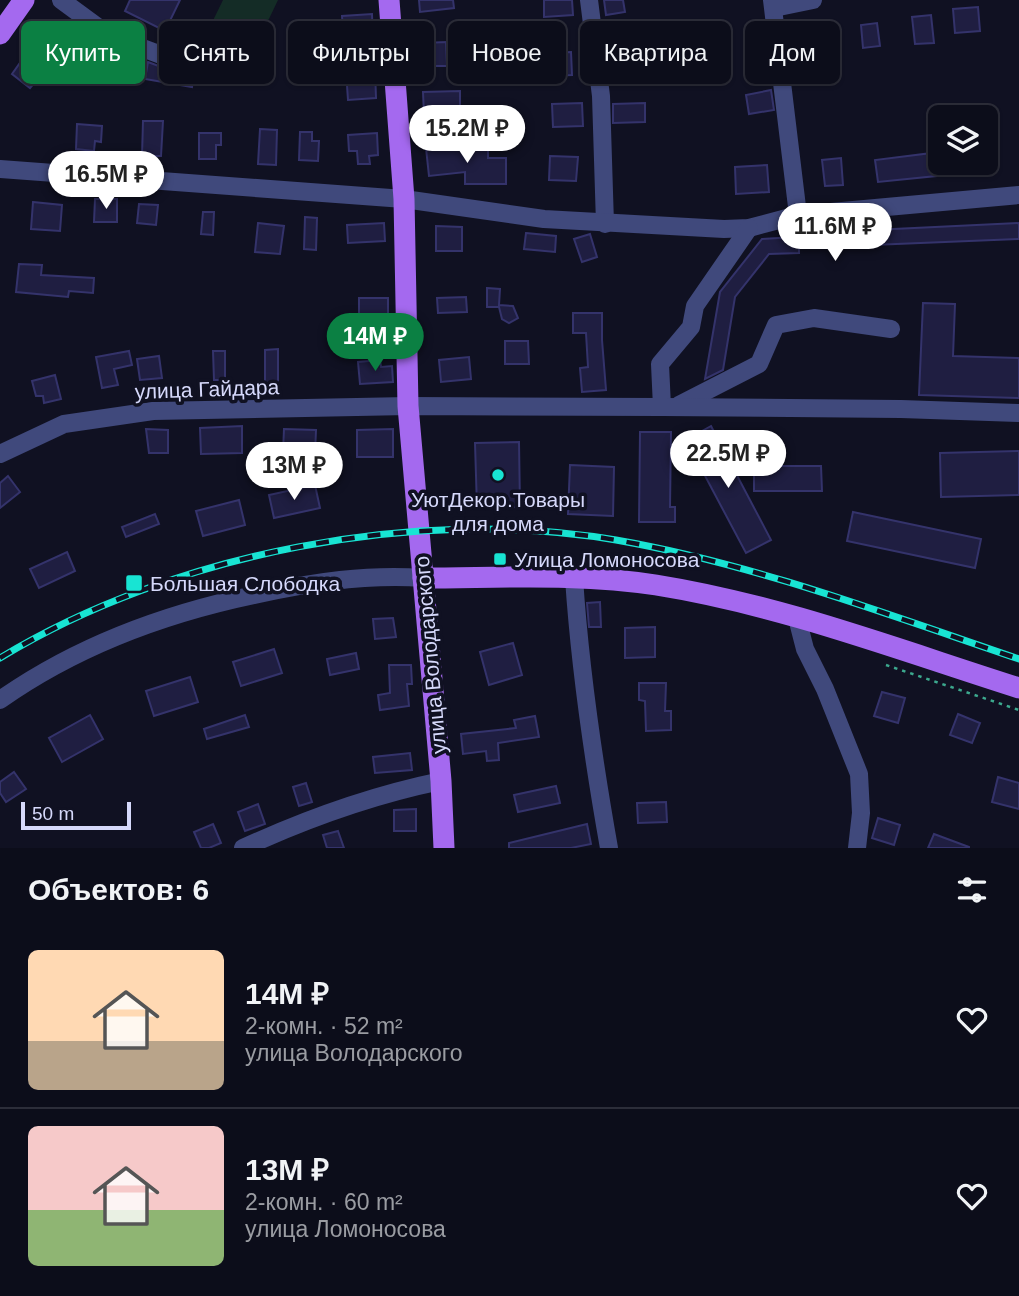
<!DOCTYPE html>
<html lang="ru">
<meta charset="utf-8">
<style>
:root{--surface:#0c0d1a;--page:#1a1b27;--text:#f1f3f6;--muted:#9a9ca2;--line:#2c2d39;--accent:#0b8043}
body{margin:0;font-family:Helvetica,sans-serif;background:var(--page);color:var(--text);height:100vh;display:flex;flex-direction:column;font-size:26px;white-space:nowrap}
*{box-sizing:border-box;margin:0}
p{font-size:23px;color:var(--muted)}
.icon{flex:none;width:38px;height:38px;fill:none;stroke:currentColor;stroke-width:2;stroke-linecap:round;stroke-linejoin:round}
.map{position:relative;height:848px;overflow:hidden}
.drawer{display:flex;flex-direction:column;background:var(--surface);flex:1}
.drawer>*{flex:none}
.guide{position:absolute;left:21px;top:21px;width:978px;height:63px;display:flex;gap:14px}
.fabs{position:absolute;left:928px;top:105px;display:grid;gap:14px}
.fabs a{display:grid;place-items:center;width:70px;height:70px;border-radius:10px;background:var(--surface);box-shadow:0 2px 5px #0004,0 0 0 2px var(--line);font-size:35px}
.scale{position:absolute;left:21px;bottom:18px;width:110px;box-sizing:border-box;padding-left:7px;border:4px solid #d6d9fb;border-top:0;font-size:19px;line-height:24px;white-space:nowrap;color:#d6d9fb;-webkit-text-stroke:5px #101122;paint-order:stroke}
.price{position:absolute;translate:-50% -60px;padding:0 16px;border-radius:24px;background:#fff;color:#222;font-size:23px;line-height:46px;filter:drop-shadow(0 2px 4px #0008)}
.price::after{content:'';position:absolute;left:50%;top:42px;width:21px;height:16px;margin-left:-10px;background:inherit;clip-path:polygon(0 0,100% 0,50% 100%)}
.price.selected{background:var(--accent);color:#fff}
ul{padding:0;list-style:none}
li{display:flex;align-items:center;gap:21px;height:175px;padding:0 28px}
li+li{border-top:2px solid var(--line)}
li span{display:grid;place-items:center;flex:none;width:196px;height:140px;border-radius:10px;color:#555}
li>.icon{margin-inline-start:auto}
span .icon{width:84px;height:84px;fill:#fffc;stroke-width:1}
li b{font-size:30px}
h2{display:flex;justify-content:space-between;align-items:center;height:84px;padding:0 28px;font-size:30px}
.pill{padding:0 24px;border-radius:10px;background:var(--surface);box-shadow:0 2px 5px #0004,0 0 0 2px var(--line);font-size:24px;line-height:63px}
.pill.selected{background:var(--accent);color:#fff}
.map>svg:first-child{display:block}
.green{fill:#142c26}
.building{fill:#1f1e41;stroke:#34336b;stroke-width:2}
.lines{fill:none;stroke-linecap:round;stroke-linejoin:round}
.path{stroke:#3ca98e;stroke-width:2.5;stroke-dasharray:3.5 5;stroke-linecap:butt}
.minor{stroke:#40497c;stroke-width:18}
.major{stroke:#a469ef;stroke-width:21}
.rail-casing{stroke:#18e4d3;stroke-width:7}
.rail{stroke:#101122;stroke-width:4.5;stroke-dasharray:13;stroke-linecap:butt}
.poi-dot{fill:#18e4d3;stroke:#101122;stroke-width:2.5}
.labels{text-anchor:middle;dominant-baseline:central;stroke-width:7;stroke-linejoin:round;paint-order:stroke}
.street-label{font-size:21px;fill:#d6d9fb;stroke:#101122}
.poi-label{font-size:21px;fill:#d6d9fb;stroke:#101122;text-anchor:start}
</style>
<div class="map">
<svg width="1019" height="848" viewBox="0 0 1019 848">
<rect width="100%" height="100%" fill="#101122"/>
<path class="green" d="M223,0H278L247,65L202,43Z"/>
<g class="building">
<path d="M130,0H180L165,31L125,11Z"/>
<path d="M419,0H453L454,8L420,12Z"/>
<path d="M544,0H572L573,15L544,17Z"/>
<path d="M604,0H623L625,12L606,15Z"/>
<path d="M978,7L980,31L955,33L953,9Z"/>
<path d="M372,14L373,44L344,46L342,16Z"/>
<path d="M931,15L934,43L915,44L912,17Z"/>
<path d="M877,23L880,46L863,48L861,25Z"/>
<path d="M819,27L823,58L805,60L801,29Z"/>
<path d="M72,28L93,42L83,56L63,43Z"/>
<path d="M446,42L447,66H424V43Z"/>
<path d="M632,45L633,64L610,65L609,47Z"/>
<path d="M571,52L572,75L547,76L546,53Z"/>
<path d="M22,60L41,75L30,88L12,74Z"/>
<path d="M148,62L169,70H175L182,64L195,67L192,87L145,79Z"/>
<path d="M375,69L376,98L348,100L346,71Z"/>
<path d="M771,90L774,110L749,114L746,95Z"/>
<path d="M460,91V115H424L423,92Z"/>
<path d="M582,103L583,126L553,127L552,104Z"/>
<path d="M645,103V122L613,123V104Z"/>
<path d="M143,121H163L161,156H142Z"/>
<path d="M77,124L102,126L101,142L95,141L94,151L76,149Z"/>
<path d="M260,129L277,130L276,165L258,164Z"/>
<path d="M300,132H312V141H319L318,161L299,160Z"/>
<path d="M199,133H221V145H216V159H199Z"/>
<path d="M377,133L378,155L369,156L370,164H358L357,151H349L348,135Z"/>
<path d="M446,146V149L488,148V158H506V184H465V172L429,176L426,148Z"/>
<path d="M940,152V163H944L946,175L878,182L875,160Z"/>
<path d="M550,156L578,157L576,181L549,180Z"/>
<path d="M841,158L843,185L825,186L822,160Z"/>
<path d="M767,165L769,192L736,194L735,167Z"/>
<path d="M95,199H117V222H94Z"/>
<path d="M33,202L62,205L60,231L31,229Z"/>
<path d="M139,204L158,205L156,225L137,223Z"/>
<path d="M203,212H214L213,235L201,234Z"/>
<path d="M305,217L317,218L316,250L304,249Z"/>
<path d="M258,223L284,226L280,254L255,252Z"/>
<path d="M384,223L385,241L348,243L347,225Z"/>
<path d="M1019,223V239L799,248V253L769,254L735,297L723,370L705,379L720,292L762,239L811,236V233Z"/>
<path d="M436,226L462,227V251H436Z"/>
<path d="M526,233L556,236L555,252L524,249Z"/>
<path d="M590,234L597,257L582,262L574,239Z"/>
<path d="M19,264L42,265L41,275L94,278L93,293L69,291L68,297L16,292Z"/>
<path d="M487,288L500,289L499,305L513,306L518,318L509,323L502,319L499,307H487Z"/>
<path d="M466,297L467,312L438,313L437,298Z"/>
<rect x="359" y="298" width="29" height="18"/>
<path d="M923,303L955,304L953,356L1019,358V398L919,395Z"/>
<path d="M573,313H602V340L606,390L582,392L580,368L588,367L586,333H573Z"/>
<path d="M505,341H528L529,364H505Z"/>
<path d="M278,349V382H265V350Z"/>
<path d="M129,351L132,365L114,369L118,385L102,388L96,357Z"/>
<path d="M213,351H225V380H214Z"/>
<path d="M159,356L162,378L140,380L137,359Z"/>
<path d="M469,357L471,379L441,382L439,360Z"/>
<path d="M380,360L381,367L392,366L393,382L360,384L358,362Z"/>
<path d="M55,375L61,399L44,403L43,396H36L32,381Z"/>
<path d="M242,426V453L201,454L200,428Z"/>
<path d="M711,426L771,540L746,553L686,440Z"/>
<path d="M146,429L168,430V453H149Z"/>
<path d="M284,429L316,430L315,454L283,452Z"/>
<path d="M393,429V457H357V430Z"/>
<path d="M640,432H671L670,507H675V522H639Z"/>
<path d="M519,442L520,507L477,508L475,443Z"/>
<path d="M1019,451V495L941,497L940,453Z"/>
<path d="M570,465L614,467L613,516L568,514Z"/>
<path d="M754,466H821L822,491H754Z"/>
<path d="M8,476L20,492L0,508V483Z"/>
<path d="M315,485L320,508L274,518L269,495Z"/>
<path d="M239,500L245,525L203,536L196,511Z"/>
<path d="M853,512L981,539L975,568L847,541Z"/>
<path d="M155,514L159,524L126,537L122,527Z"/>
<path d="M67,552L75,571L39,588L30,569Z"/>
<path d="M600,602L601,627H589L587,603Z"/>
<path d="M393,618L396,637L375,639L373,619Z"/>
<path d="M655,627V657L625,658V628Z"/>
<path d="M513,643L522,675L489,685L480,652Z"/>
<path d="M274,649L282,673L241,686L233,662Z"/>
<path d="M356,653L359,669L330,675L327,659Z"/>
<path d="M389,665H411L412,684H407L409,706L380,710L378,695L390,693Z"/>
<path d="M190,677L198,702L154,716L146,691Z"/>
<path d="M639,683H666L665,711H671V730L646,731L645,701L639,700Z"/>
<path d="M882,692L905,698L898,723L874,716Z"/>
<path d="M958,714L980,723L972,743L950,735Z"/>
<path d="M90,715L103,739L62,762L49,738Z"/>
<path d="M245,715L249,727L207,739L204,729Z"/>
<path d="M535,716L539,737L498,743L499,760L487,761L486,751L463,754L461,734L516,728L514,720Z"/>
<path d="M410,753L412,770L375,773L373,757Z"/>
<path d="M14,772L26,789L6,802L0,793V782Z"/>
<path d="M998,777L1019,783V809L992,802Z"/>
<path d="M306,783L312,802L299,806L293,787Z"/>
<path d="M556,786L560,803L518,812L514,795Z"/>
<path d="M666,802L667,822L638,823L637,803Z"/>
<path d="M258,804L265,824L245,831L238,812Z"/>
<path d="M416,809V831H394V810Z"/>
<path d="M878,818L900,825L894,845L872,838Z"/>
<path d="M213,824L221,843L209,848H201L194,832Z"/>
<path d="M587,824L591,844L571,848H509V843Z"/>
<path d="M338,831L344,848H327L323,835Z"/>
<path d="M934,834L969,847V848H928Z"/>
</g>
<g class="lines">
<path class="path" d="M886,665L1019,710"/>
<g class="minor">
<path d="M61,0L110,36L172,59"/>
<path d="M589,0L601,96L605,224"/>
<path d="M772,0L798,215"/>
<path d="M774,8L813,0"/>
<path d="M0,169L404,199L544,219L724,229L749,228L798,215L1019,195"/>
<path d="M679,405L759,364L776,325L814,318L891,329"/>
<path d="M662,407L660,364L691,327L695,306L749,228"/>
<path d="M0,454L64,424L153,411L408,406L662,407L901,409L1019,413"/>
<path d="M574,578C580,669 593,758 609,848"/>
<path d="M797,618L805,649L825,689L859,774L861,813L857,848"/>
<path d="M0,700C78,645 166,613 259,594C313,582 367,574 423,578"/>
<path d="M243,848C306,819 373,795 441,781"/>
</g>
<g class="major">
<path d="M389,0L404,199L408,406L441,781L444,848"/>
<path d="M0,34L24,0"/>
<path d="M423,578C500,578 580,573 656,585C781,605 899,650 1019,688"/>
</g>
<g class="rail-casing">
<path id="rail" d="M0,658C173,553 417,506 616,540C754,564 886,614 1019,659"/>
</g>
<use href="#rail" class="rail"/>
</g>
<g class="poi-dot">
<circle cx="498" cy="475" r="7"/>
<rect x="493" y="552" width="14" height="14" rx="3.5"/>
<rect x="125" y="574" width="18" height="18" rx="3.5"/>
</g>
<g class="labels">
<g class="street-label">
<text transform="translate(207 389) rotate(-2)">улица Гайдара</text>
<text transform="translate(430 655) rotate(-95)">улица Володарского</text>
</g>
<g class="poi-label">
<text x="498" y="499" text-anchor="middle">УютДекор.Товары<tspan x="498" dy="24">для дома</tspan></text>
<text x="514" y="559">Улица Ломоносова</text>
<text x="150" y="583">Большая Слободка</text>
</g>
</g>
</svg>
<div class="fabs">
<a><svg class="icon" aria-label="layers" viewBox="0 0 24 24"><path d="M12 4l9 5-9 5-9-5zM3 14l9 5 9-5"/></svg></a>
</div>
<div class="scale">50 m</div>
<b class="price" style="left:467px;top:165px">15.2M ₽</b>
<b class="price" style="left:106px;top:211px">16.5M ₽</b>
<b class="price" style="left:835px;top:263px">11.6M ₽</b>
<b class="price selected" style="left:375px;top:373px">14M ₽</b>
<b class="price" style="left:728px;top:490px">22.5M ₽</b>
<b class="price" style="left:294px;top:502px">13M ₽</b>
<div class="guide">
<a class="pill selected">Купить</a>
<a class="pill">Снять</a>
<a class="pill">Фильтры</a>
<a class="pill">Новое</a>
<a class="pill">Квартира</a>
<a class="pill">Дом</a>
</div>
</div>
<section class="drawer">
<h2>Объектов: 6<svg class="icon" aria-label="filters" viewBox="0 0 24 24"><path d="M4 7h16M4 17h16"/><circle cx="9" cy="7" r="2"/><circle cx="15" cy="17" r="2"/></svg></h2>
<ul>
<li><span style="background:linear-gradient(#ffd9b3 65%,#b9a48a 0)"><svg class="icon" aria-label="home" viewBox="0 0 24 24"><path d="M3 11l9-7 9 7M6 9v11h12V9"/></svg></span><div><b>14M ₽</b><p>2-комн. · 52 m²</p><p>улица Володарского</p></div><svg class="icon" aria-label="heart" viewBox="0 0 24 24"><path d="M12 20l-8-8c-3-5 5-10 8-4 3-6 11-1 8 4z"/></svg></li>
<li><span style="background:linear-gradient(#f6c9c9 60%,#8fb573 0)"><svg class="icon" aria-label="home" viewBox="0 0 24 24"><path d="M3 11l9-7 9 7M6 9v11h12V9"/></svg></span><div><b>13M ₽</b><p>2-комн. · 60 m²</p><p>улица Ломоносова</p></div><svg class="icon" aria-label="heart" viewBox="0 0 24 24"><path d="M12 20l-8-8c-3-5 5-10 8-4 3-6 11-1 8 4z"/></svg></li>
</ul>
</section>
